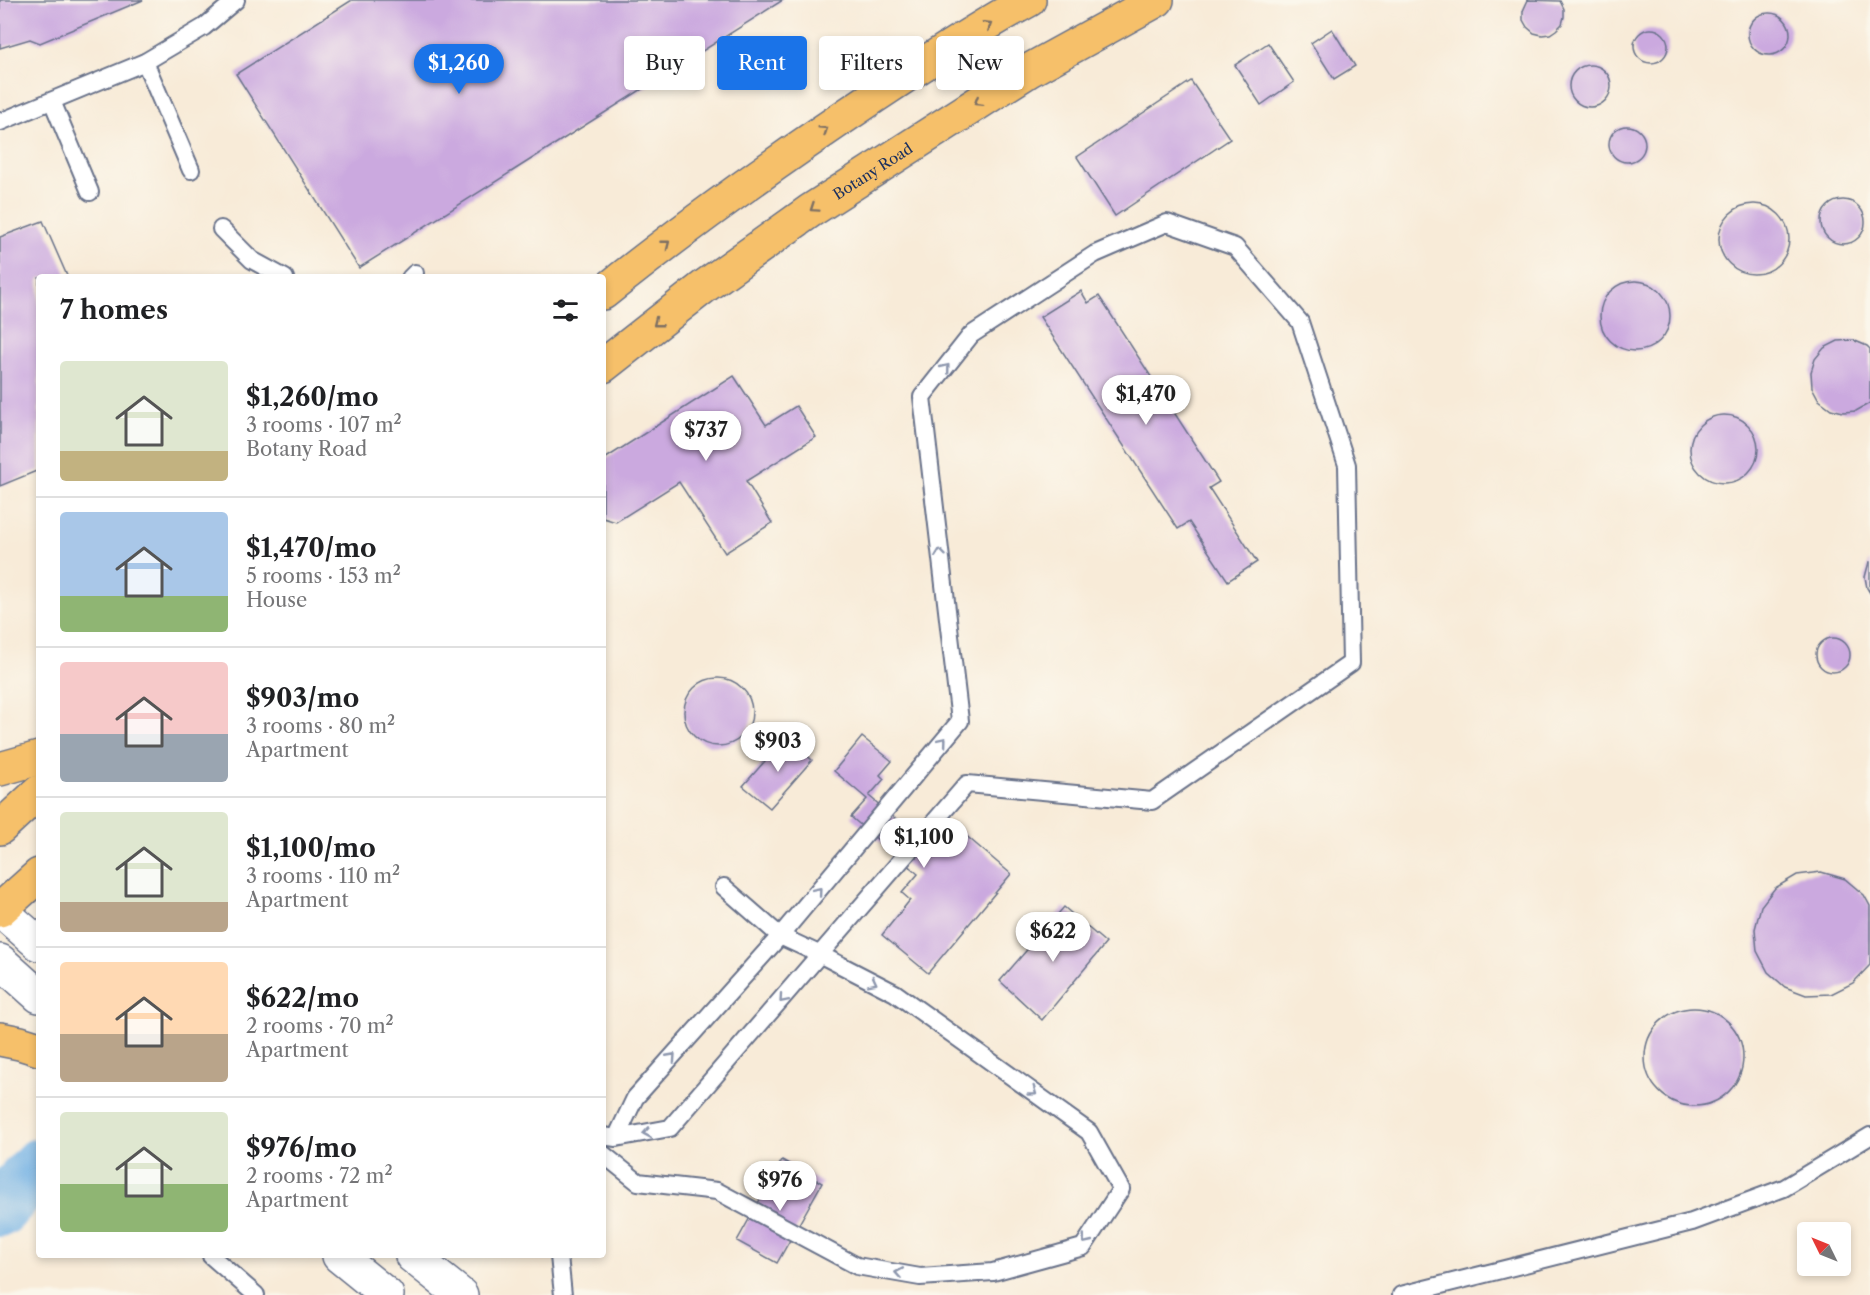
<!DOCTYPE html>
<meta charset="utf-8">
<style>
:root{--surface:#fff;--page:#f6f6f6;--text:#202124;--muted:#757577;--line:#e0e0e0;--accent:#1a73e8}
body{margin:0;font-family:"Libre Caslon Text",serif;background:var(--page);color:var(--text);height:100vh;display:flex;flex-direction:column;font-size:22px;white-space:nowrap}
*{box-sizing:border-box;margin:0}
p{font-size:20px;color:var(--muted)}
.icon{flex:none;width:33px;height:33px;fill:none;stroke:currentColor;stroke-width:2;stroke-linecap:round;stroke-linejoin:round}
.map{position:relative;flex:1;overflow:hidden}
.side{position:absolute;left:36px;top:274px;width:570px;height:984px;display:flex;flex-direction:column;background:var(--surface);border-radius:6px;box-shadow:0 3px 9px #0003}
.side>*{flex:none}
.banner{position:absolute;left:624px;top:36px;width:570px;height:54px;display:flex;gap:12px}
.needle{width:39px;rotate:313deg}
.buttons{position:absolute;left:1797px;top:1222px;display:grid;gap:12px}
.buttons a{display:grid;place-items:center;width:54px;height:54px;border-radius:6px;background:var(--surface);box-shadow:0 3px 9px #0003;font-size:30px}
.price{position:absolute;translate:-50% -51px;padding:0 14px;border-radius:21px;background:#fff;color:#222;font-size:20px;line-height:39px;filter:drop-shadow(0 2px 3px #0008)}
.price::after{content:'';position:absolute;left:50%;top:36px;width:18px;height:14px;margin-left:-9px;background:inherit;clip-path:polygon(0 0,100% 0,50% 100%)}
.price.selected{background:var(--accent);color:#fff}
ul{padding:0;list-style:none}
li{display:flex;align-items:center;gap:18px;height:150px;padding:0 24px}
li+li{border-top:2px solid var(--line)}
li span{display:grid;place-items:center;flex:none;width:168px;height:120px;border-radius:6px;color:#555}
li>.icon{margin-inline-start:auto}
span .icon{width:72px;height:72px;fill:#fffc;stroke-width:1}
li b{font-size:26px}
h2{display:flex;justify-content:space-between;align-items:center;height:72px;padding:0 24px;font-size:26px}
.pill{padding:0 21px;border-radius:6px;background:var(--surface);box-shadow:0 3px 9px #0003;font-size:21px;line-height:54px}
.pill.selected{background:var(--accent);color:#fff}
.map>svg:first-child{display:block}
.lines{fill:none;stroke-linecap:round;stroke-linejoin:round}
.river{stroke:#71b0e4;stroke-width:56}
.building{fill:#cba9df}
.lane-casing{stroke:#687189;stroke-width:20}
.street-casing{stroke:#687189;stroke-width:36}
.primary-casing{stroke:#687189;stroke-width:36}
.lane{stroke:#fff;stroke-width:16}
.street{stroke:#fff;stroke-width:33}
.primary{stroke:#f6c06b;stroke-width:33}
.oneway{stroke:#7e7064}
.oneway2{stroke:#8d97ae}
.labels{text-anchor:middle;dominant-baseline:central;stroke-width:5;stroke-linejoin:round;paint-order:stroke}
.street-label{font-size:15px;fill:#1b2f5e;stroke:#fbf7ec}
</style>
<div class="map">
<svg width="1870" height="1295" viewBox="0 0 1870 1295">
<rect width="100%" height="100%" fill="#fbf7ec"/>
<filter id="ink" filterUnits="userSpaceOnUse"><feTurbulence type="fractalNoise" baseFrequency=".0167" numOctaves="2"/><feDisplacementMap in="SourceGraphic" scale="12" xChannelSelector="R" yChannelSelector="G"/><feConvolveMatrix kernelMatrix="1 2 1 2 8 2 1 2 1" color-interpolation-filters="sRGB"/></filter>
<filter id="wash" filterUnits="userSpaceOnUse"><feTurbulence type="fractalNoise" baseFrequency=".008" numOctaves="4" result="noise"/><feDisplacementMap in="SourceGraphic" scale="24" xChannelSelector="R" yChannelSelector="G"/><feGaussianBlur stdDeviation="1.35" result="paint"/><feColorMatrix in="noise" values="0 0 0 0 0 0 0 0 0 0 0 0 0 0 0 0 0 1.4 0 .05"/><feComposite in="paint" operator="in"/></filter>
<g filter="url(#wash)">
<rect width="100%" height="100%" fill="#f8ebd8"/>
<g class="lines">
<path class="river" d="M0,1209L39,1166"/>
</g>
<g id="blocks">
<g class="building">
<path d="M0,0H143L40,43L30,39L0,48Z"/>
<path d="M352,0H783L359,268L236,74Z"/>
<path d="M1528,0L1560,1L1564,9V17L1562,24L1556,30L1550,34L1542,35L1534,33L1527,27L1523,20V11Z"/>
<circle cx="1769" cy="34" r="21"/>
<path d="M1332,29L1355,66L1334,79L1311,43Z"/>
<circle cx="1651" cy="46" r="17"/>
<path d="M1268,43L1294,82L1261,105L1235,65Z"/>
<circle cx="1590" cy="86" r="21"/>
<path d="M1191,81L1230,139L1115,216L1077,157Z"/>
<circle cx="1627" cy="144" r="18"/>
<circle cx="1843" cy="222" r="22"/>
<circle cx="1754" cy="239" r="35"/>
<path d="M43,221L68,278H39V470L0,486V237Z"/>
<circle cx="1635" cy="316" r="35"/>
<path d="M1081,291L1088,303L1099,296L1219,482L1209,488L1257,562L1228,581L1189,522L1178,529L1040,317Z"/>
<path d="M1853,340L1867,346L1870,349V403L1856,411L1843,412L1831,409L1819,400L1812,387L1811,372L1815,359L1824,348L1838,341Z"/>
<path d="M734,376L766,425L796,406L816,437L746,481L772,523L725,553L679,482L616,522L603,518V460Z"/>
<circle cx="1724" cy="449" r="34"/>
<path d="M1869,562H1870V593L1867,588L1865,577Z"/>
<circle cx="1833" cy="655" r="17"/>
<circle cx="718" cy="712" r="34"/>
<path d="M786,737L812,760L770,808L743,786Z"/>
<path d="M862,737L892,761L880,775L884,779L869,796L936,853L957,828L1011,874L928,973L882,935L910,900L902,893L918,874L851,817L867,799L834,771Z"/>
<path d="M1821,872L1845,879L1864,895L1870,906V965L1853,983L1831,994L1806,995L1785,987L1768,972L1757,951L1755,929L1761,906L1775,888L1797,875Z"/>
<path d="M1064,907L1106,943L1042,1020L1000,981Z"/>
<circle cx="1694" cy="1057" r="49"/>
<path d="M782,1160L822,1183L777,1263L737,1241Z"/>
</g>
</g>
</g>
<g filter="url(#ink)">
<use href="#blocks" fill-opacity="0" stroke="#687189" stroke-width="1.5"/>
<g class="lines">
<g class="lane-casing">
<g id="lane">
<path d="M145,62L191,170"/>
<path d="M52,101L90,192"/>
<path d="M0,122L145,62L204,27L236,0"/>
<path d="M221,229L252,260L285,278"/>
<path d="M410,278L415,273"/>
<path d="M603,1136L616,1138L670,1128L967,784L1152,801L1351,663L1347,465L1300,322L1235,247L1167,223L1095,254L971,335L922,397L960,721L780,936L635,1098L616,1138"/>
<path d="M603,1154L638,1182L717,1191L857,1266L920,1277L993,1272L1083,1247L1121,1189L1089,1132L895,993L821,955L780,936L724,887"/>
<path d="M211,1256L256,1295"/>
<path d="M559,1256L563,1295"/>
<path d="M1401,1295L1692,1222L1784,1188L1870,1136"/>
</g>
</g>
<g class="street-casing">
<g id="street">
<path d="M0,910L39,944"/>
<path d="M0,961L39,996"/>
<path d="M339,1256L387,1295"/>
<path d="M412,1256L461,1295"/>
</g>
</g>
<g class="primary-casing">
<g id="primary">
<path d="M603,293C690,223 782,158 875,96C925,63 976,29 1029,0"/>
<path id="s1" d="M603,366L705,286L810,211L1028,71L1157,0"/>
<path d="M0,769L39,758"/>
<path d="M0,828L39,792"/>
<path d="M0,910L39,875"/>
<path d="M0,1039L20,1043L39,1049"/>
</g>
</g>
<use href="#lane" class="lane"/>
<use href="#street" class="street"/>
<use href="#primary" class="primary"/>
</g>
<defs><path id="oneway-chevron" d="M-2-3.5L2.5 0L-2 3.5" fill="none" stroke-width="1.6" stroke-linecap="round" stroke-linejoin="round" transform="scale(1.5)"/></defs>
<g class="oneway">
<use href="#oneway-chevron" transform="translate(988 25) rotate(-32)"/>
<use href="#oneway-chevron" transform="translate(978 102) rotate(148)"/>
<use href="#oneway-chevron" transform="translate(824 130) rotate(-33)"/>
<use href="#oneway-chevron" transform="translate(814 208) rotate(146)"/>
<use href="#oneway-chevron" transform="translate(666 244) rotate(-38)"/>
<use href="#oneway-chevron" transform="translate(657 323) rotate(142)"/>
</g>
<g class="oneway2">
<use href="#oneway-chevron" transform="translate(946 368) rotate(-51)"/>
<use href="#oneway-chevron" transform="translate(940 553) rotate(-97)"/>
<use href="#oneway-chevron" transform="translate(943 741) rotate(-50)"/>
<use href="#oneway-chevron" transform="translate(818 891) rotate(-50)"/>
<use href="#oneway-chevron" transform="translate(873 982) rotate(27)"/>
<use href="#oneway-chevron" transform="translate(783 999) rotate(131)"/>
<use href="#oneway-chevron" transform="translate(672 1057) rotate(-48)"/>
<use href="#oneway-chevron" transform="translate(1033 1092) rotate(36)"/>
<use href="#oneway-chevron" transform="translate(647 1133) rotate(170)"/>
<use href="#oneway-chevron" transform="translate(1086 1240) rotate(129)"/>
<use href="#oneway-chevron" transform="translate(899 1273) rotate(-170)"/>
</g>
</g>
<g class="labels">
<g class="street-label">
<text stroke="none"><textPath href="#s1" startOffset="333">Botany Road</textPath></text>
</g>
</g>
</svg>
<div class="buttons">
<a><svg class="needle" viewBox="-14 -14 28 28"><path d="M0-13l5 13h-10z" fill="#e53935"/><path d="M0 13l5-13h-10z" fill="#757577"/></svg></a>
</div>
<b class="price selected" style="left:459px;top:95px">$1,260</b>
<b class="price" style="left:1146px;top:426px">$1,470</b>
<b class="price" style="left:706px;top:462px">$737</b>
<b class="price" style="left:778px;top:773px">$903</b>
<b class="price" style="left:924px;top:869px">$1,100</b>
<b class="price" style="left:1053px;top:963px">$622</b>
<b class="price" style="left:780px;top:1212px">$976</b>
<div class="banner">
<a class="pill">Buy</a>
<a class="pill selected">Rent</a>
<a class="pill">Filters</a>
<a class="pill">New</a>
</div>
<section class="side">
<h2>7 homes<svg class="icon" aria-label="filters" viewBox="0 0 24 24"><path d="M4 7h16M4 17h16"/><circle cx="9" cy="7" r="2"/><circle cx="15" cy="17" r="2"/></svg></h2>
<ul>
<li><span style="background:linear-gradient(#dfe7d0 75%,#c2b280 0)"><svg class="icon" aria-label="home" viewBox="0 0 24 24"><path d="M3 11l9-7 9 7M6 9v11h12V9"/></svg></span><div><b>$1,260/mo</b><p>3 rooms · 107 m²</p><p>Botany Road</p></div></li>
<li><span style="background:linear-gradient(#a9c7e8 70%,#8fb573 0)"><svg class="icon" aria-label="home" viewBox="0 0 24 24"><path d="M3 11l9-7 9 7M6 9v11h12V9"/></svg></span><div><b>$1,470/mo</b><p>5 rooms · 153 m²</p><p>House</p></div></li>
<li><span style="background:linear-gradient(#f6c9c9 60%,#9aa5b1 0)"><svg class="icon" aria-label="home" viewBox="0 0 24 24"><path d="M3 11l9-7 9 7M6 9v11h12V9"/></svg></span><div><b>$903/mo</b><p>3 rooms · 80 m²</p><p>Apartment</p></div></li>
<li><span style="background:linear-gradient(#dfe7d0 75%,#b9a48a 0)"><svg class="icon" aria-label="home" viewBox="0 0 24 24"><path d="M3 11l9-7 9 7M6 9v11h12V9"/></svg></span><div><b>$1,100/mo</b><p>3 rooms · 110 m²</p><p>Apartment</p></div></li>
<li><span style="background:linear-gradient(#ffd9b3 60%,#b9a48a 0)"><svg class="icon" aria-label="home" viewBox="0 0 24 24"><path d="M3 11l9-7 9 7M6 9v11h12V9"/></svg></span><div><b>$622/mo</b><p>2 rooms · 70 m²</p><p>Apartment</p></div></li>
<li><span style="background:linear-gradient(#dfe7d0 60%,#8fb573 0)"><svg class="icon" aria-label="home" viewBox="0 0 24 24"><path d="M3 11l9-7 9 7M6 9v11h12V9"/></svg></span><div><b>$976/mo</b><p>2 rooms · 72 m²</p><p>Apartment</p></div></li>
</ul>
</section>
</div>
